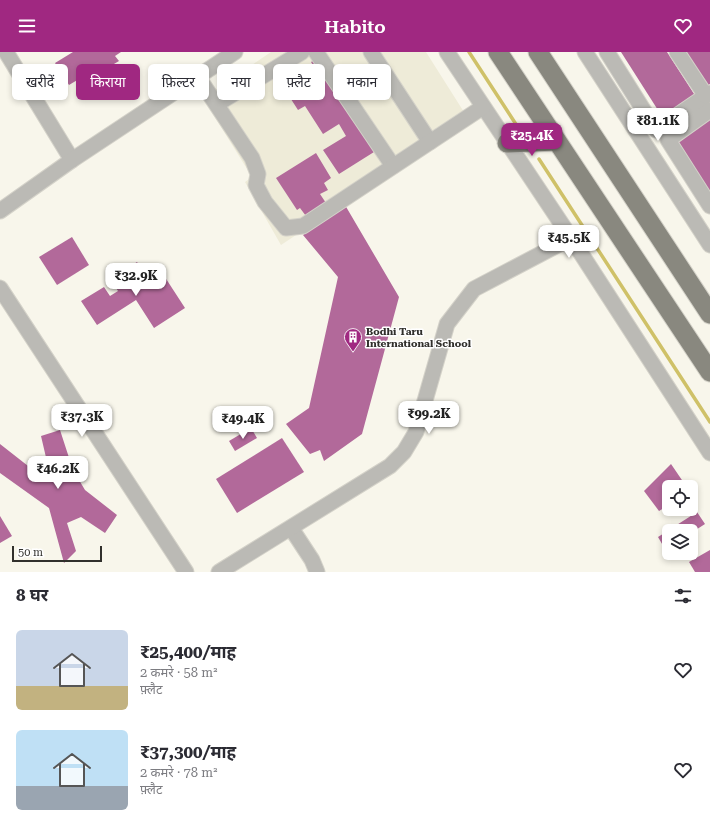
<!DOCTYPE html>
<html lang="hi">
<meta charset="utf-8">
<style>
:root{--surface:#fff;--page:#f7f7f7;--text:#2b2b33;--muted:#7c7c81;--accent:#a02881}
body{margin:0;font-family:"Roboto Serif","Noto Sans Devanagari",serif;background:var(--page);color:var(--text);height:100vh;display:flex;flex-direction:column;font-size:15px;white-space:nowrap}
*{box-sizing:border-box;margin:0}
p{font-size:13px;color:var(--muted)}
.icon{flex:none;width:22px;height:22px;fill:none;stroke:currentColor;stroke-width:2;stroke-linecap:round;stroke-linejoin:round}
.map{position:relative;height:520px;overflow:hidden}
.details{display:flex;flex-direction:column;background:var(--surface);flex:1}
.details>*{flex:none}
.top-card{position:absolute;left:12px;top:12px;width:400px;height:36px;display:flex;gap:8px}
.tools{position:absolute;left:662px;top:428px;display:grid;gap:8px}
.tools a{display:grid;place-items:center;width:36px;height:36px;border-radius:6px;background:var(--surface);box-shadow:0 2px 6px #0003;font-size:20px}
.scale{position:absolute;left:12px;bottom:10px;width:90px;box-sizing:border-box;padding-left:4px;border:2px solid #31302c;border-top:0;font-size:11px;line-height:14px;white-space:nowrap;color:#31302c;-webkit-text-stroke:3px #fff;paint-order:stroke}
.price{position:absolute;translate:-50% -34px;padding:0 9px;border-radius:8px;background:#fff;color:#222;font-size:13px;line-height:26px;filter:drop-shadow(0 1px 2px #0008)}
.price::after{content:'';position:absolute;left:50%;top:24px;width:12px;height:9px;margin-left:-6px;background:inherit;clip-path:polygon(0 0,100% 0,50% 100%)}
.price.on{background:var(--accent);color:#fff}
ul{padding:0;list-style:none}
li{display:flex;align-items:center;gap:12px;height:100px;padding:0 16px}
li span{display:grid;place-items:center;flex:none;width:112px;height:80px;border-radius:6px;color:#555}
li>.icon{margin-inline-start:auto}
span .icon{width:48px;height:48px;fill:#fffc;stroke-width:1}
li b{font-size:17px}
h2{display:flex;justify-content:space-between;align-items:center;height:48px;padding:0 16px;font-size:17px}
.pill{padding:0 14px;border-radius:6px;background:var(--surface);box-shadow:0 2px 6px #0003;font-size:14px;line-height:36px}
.pill.on{background:var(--accent);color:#fff}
header{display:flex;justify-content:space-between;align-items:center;height:52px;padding:0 16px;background:var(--accent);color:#fff;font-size:18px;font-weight:600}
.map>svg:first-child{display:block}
.built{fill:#eeebd8}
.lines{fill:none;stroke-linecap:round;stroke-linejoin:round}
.stream{stroke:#cfc168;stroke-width:3.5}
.building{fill:#b2699a}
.minor-casing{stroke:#d4d2c9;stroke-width:17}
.major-casing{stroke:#d4d2c9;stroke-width:21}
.minor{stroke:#bbbab5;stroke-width:15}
.major{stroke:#89887f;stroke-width:19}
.labels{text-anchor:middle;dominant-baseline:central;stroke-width:3;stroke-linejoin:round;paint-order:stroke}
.poi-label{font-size:10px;font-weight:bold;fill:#31302c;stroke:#fff;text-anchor:start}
</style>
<header><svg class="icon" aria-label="menu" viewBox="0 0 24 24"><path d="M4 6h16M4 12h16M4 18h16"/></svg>Habito<svg class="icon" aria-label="heart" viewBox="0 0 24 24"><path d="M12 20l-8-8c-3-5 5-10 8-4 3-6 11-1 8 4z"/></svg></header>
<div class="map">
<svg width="710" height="520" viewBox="0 0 710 520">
<rect width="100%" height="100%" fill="#f8f6eb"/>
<path class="built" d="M271,0H426L469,68L281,193L245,130L252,125L203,46Z"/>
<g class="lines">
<g class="stream">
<path d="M469,0L521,80"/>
<path d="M539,107L710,370"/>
</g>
</g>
<g class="building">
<path d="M73,0H121L115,4L119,9L92,25L89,21L69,33L55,11Z"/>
<path d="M621,0H667L696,45L663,66Z"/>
<path d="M684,0H710V32L707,34Z"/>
<path d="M316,7L374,100L339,122L323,98L346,84L339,72L323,82L305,54L298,58L280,30L300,17L308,30L319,23L311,10Z"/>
<path d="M710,64V147L673,90Z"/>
<path d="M316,101L331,126L324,131L328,138L320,142L328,154L309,168L300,156L297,158L276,126Z"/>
<path d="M345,153L399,245L362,382L324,409L320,398L310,402L286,372L309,356L338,225L303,183Z"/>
<path d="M72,185L89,213L57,233L39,205Z"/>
<path d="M137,210L146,224L159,216L185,256L154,276L136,248L97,273L81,249L104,235L110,244L118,239L110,227Z"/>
<path d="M251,376L257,386L235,399L229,389Z"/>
<path d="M60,378L73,418L85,438L117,463L105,481L81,465L67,471L76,499L64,511L49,456L0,421V392L37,421L48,414L41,384Z"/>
<path d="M282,386L304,420L237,461L216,427Z"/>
<path d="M671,412L686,434L690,432L695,438L691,440V435H669V453L659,459L644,439Z"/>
<path d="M697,460L705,472L691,481V479H669V495L665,497L658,485Z"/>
<path d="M0,464L12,484L0,491Z"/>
<path d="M710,498V520H695L689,510Z"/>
</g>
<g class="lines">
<g class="minor-casing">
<g id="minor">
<path d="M6,0L72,108"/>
<path d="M316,0L393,114"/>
<path d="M371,0L430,90"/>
<path d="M447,0L571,186L710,401"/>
<path d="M585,0L710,193"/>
<path d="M607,0L656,78L710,41"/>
<path d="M677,0L706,44"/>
<path d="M198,25L252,106L258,122L256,133L265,150L286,176L303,174L483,55"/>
<path d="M217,52L302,0"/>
<path d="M710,58L668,88L710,154"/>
<path d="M0,159L72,108L235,0"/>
<path d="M0,236L186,520"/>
<path d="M291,476L312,508L317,520"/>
<path d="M219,520L390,414L404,400L416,380L447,272L474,237L571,186"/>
</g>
</g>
<g class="major-casing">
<g id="major">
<path d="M498,0L710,320"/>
<path d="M538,0L710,262"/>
<path d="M507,91L556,89"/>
</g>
</g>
<use href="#minor" class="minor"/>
<use href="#major" class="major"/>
</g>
<defs>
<g id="building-pin" transform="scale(0.9)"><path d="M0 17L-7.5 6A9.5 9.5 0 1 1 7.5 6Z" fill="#a02881" stroke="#fff"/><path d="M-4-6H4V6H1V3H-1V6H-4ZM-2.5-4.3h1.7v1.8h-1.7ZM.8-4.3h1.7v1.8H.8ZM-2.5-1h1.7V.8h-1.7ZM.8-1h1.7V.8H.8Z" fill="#fff"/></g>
</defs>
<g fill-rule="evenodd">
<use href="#building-pin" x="353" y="285"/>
</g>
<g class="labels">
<g class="poi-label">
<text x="366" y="279">Bodhi Taru<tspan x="366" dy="12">International School</tspan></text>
</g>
</g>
</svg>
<div class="tools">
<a><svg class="icon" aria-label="locate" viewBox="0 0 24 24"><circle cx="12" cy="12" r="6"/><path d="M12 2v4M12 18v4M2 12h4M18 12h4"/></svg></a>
<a><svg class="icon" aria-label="layers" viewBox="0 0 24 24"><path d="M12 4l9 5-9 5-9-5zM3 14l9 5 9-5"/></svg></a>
</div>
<div class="scale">50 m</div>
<b class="price" style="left:658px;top:90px">₹81.1K</b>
<b class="price on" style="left:532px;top:105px">₹25.4K</b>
<b class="price" style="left:569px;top:207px">₹45.5K</b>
<b class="price" style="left:136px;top:245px">₹32.9K</b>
<b class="price" style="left:429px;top:383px">₹99.2K</b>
<b class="price" style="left:82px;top:386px">₹37.3K</b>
<b class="price" style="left:243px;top:388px">₹49.4K</b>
<b class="price" style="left:58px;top:438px">₹46.2K</b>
<div class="top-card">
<a class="pill">खरीदें</a>
<a class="pill on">किराया</a>
<a class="pill">फ़िल्टर</a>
<a class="pill">नया</a>
<a class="pill">फ़्लैट</a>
<a class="pill">मकान</a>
</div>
</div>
<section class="details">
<h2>8 घर<svg class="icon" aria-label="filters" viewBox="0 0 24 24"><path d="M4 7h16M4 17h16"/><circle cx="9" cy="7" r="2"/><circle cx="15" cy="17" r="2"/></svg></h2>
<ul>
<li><span style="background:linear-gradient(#c9d6e8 70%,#c2b280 0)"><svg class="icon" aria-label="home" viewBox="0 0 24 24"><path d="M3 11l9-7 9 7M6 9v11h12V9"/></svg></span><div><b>₹25,400/माह</b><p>2 कमरे · 58 m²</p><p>फ़्लैट</p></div><svg class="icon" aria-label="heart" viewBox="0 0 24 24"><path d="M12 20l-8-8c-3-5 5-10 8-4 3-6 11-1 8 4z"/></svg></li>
<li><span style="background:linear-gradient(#bfe0f5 70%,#9aa5b1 0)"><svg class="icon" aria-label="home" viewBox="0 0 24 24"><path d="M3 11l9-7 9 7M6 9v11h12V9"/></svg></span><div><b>₹37,300/माह</b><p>2 कमरे · 78 m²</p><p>फ़्लैट</p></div><svg class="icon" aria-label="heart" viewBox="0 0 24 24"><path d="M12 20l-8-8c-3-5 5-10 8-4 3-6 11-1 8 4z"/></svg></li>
</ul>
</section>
